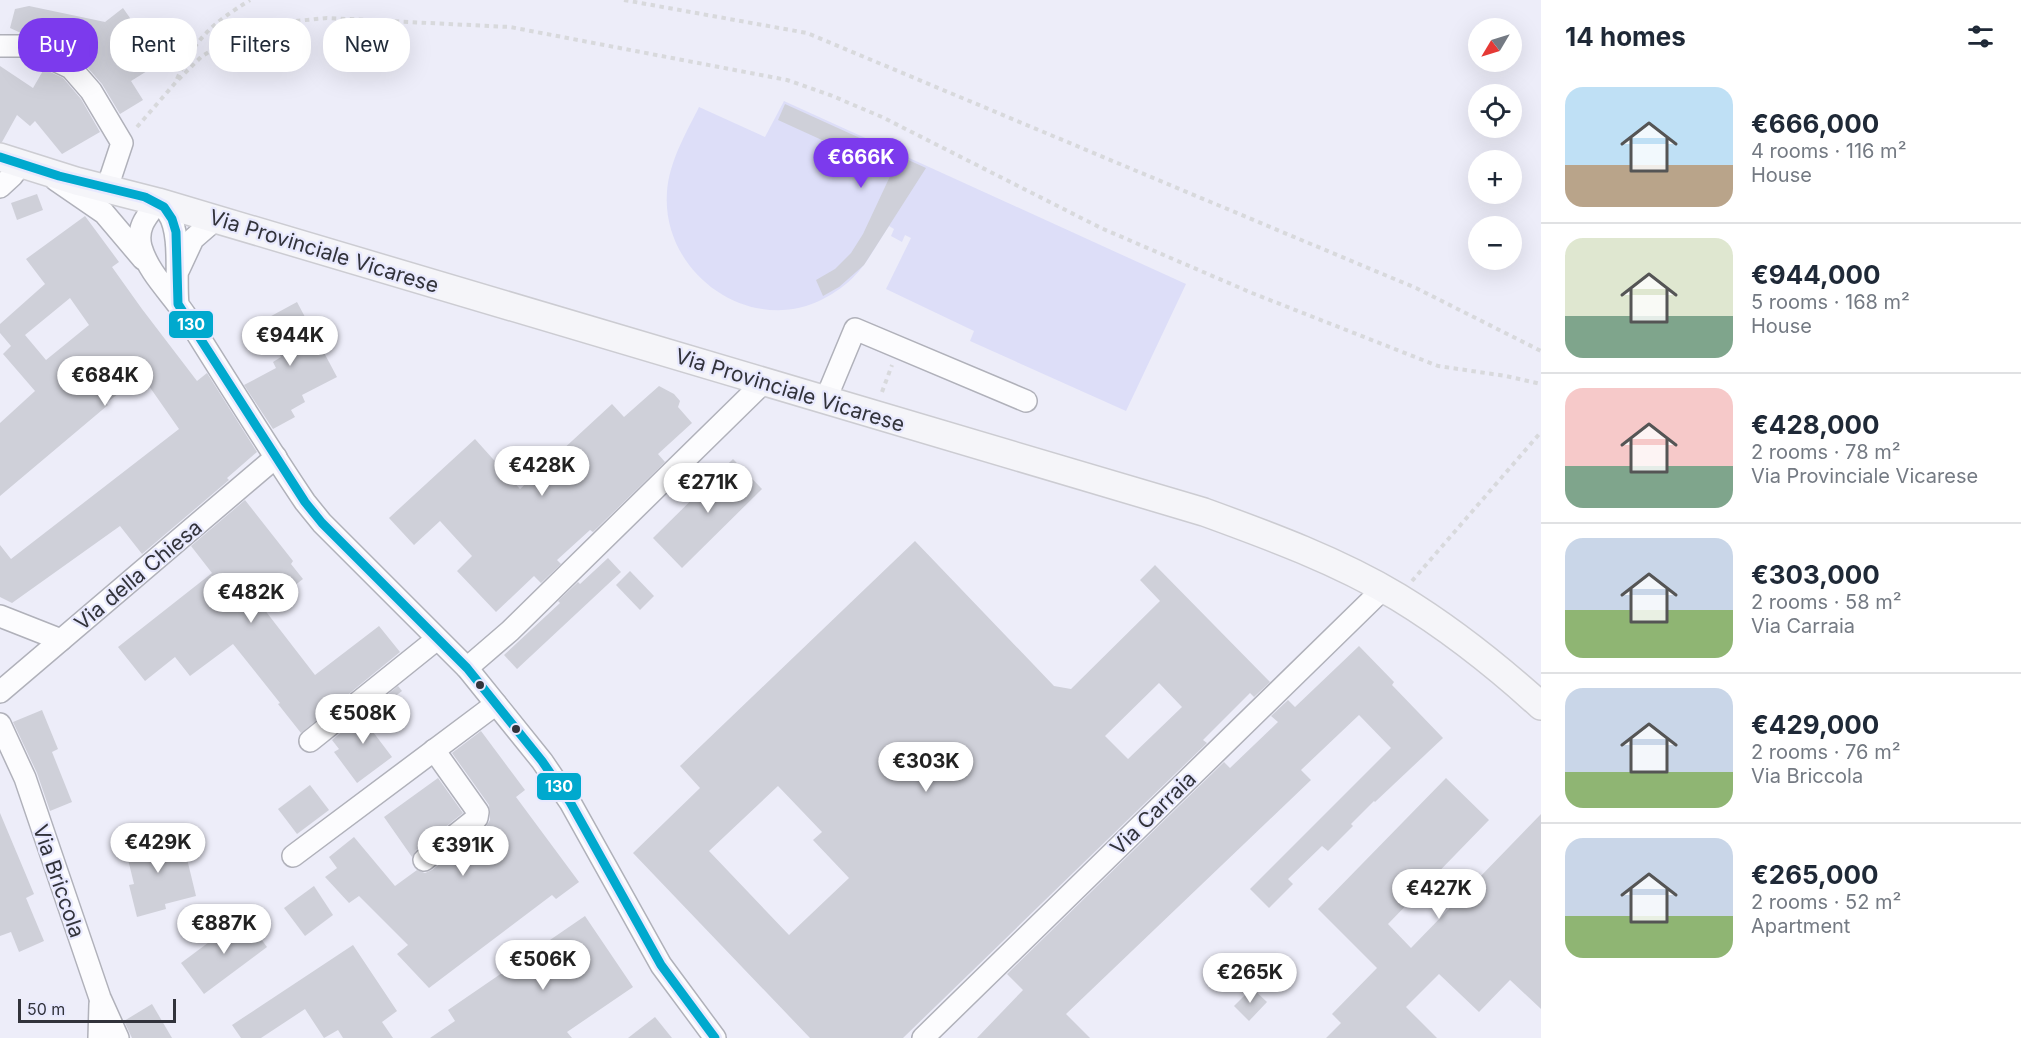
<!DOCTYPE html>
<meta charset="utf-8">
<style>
:root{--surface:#fff;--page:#f2f2f3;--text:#1f2937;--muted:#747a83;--line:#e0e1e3;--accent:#7c3aed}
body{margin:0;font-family:Inter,sans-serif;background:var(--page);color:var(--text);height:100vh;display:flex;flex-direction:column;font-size:22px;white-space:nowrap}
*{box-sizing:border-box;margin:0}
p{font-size:20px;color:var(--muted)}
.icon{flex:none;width:33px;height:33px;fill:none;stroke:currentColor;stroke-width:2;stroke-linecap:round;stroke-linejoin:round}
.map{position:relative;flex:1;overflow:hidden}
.sheet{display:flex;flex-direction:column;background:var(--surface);width:480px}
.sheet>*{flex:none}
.top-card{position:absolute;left:18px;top:18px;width:570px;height:54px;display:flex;gap:12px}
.needle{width:39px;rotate:232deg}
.buttons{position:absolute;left:1468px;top:18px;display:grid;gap:12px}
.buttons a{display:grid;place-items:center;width:54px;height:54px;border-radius:50%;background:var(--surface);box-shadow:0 6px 24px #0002;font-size:30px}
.scale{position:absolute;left:18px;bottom:15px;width:158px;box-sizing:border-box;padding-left:6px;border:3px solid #32333b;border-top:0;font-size:16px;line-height:21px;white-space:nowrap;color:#32333b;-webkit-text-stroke:4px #e8e9fe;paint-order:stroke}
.price{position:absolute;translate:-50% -51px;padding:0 14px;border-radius:21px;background:#fff;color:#222;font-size:20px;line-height:39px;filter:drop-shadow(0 2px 3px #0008)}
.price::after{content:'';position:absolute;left:50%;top:36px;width:18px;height:14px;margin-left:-9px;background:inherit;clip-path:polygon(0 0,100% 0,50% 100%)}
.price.selected{background:var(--accent);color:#fff}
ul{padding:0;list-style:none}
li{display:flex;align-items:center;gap:18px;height:150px;padding:0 24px}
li+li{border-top:2px solid var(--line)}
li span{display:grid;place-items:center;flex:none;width:168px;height:120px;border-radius:18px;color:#555}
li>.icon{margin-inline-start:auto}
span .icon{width:72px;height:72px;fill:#fffc;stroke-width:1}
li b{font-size:26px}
h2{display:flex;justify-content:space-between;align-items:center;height:72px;padding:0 24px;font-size:26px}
.pill{padding:0 21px;border-radius:24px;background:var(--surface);box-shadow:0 6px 24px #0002;font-size:21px;line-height:54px}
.pill.selected{background:var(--accent);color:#fff}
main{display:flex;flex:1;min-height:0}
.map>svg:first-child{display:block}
.green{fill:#dddef8}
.building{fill:#cfd0d9;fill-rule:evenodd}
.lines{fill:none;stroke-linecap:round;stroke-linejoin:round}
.minor-casing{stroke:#b0b1ba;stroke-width:24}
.major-casing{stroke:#ccccd2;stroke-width:30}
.path{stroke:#d8d9dc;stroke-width:4;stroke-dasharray:4.5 4.5;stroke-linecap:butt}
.minor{stroke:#fcfcfe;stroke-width:21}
.major{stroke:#f5f5f9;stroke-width:27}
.bus-1-casing{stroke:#e8e9fe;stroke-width:14}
.bus-1{stroke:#00a9ce;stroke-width:9}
.bus-dot{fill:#32333b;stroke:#e8e9fe;stroke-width:2}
.labels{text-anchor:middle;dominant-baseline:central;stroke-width:4.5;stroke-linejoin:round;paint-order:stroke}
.street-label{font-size:21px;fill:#32333b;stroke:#e8e9fe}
.line-badge{stroke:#e8e9fe;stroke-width:2}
.badge-label{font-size:16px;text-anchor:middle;font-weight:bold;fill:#fff}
</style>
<main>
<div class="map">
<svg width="1541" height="1038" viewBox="0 0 1541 1038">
<rect width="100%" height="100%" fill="#ededf9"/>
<path class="green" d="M784,101L1186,284L1126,411L970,341L974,331L886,289L911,238L905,235L902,242L891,236L894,229L889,226C867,259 861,279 823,299C750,337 661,273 667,192C669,162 686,133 699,107L765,137Z"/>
<g class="building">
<path d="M29,6L105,22L123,8L130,18V49L146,40L160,63L131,81L143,100L120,114L102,84L80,59L30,34L21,33L10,28L15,9Z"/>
<path d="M0,66L33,88L44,69L63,78L81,99L100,132L62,154L35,121L30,126L17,115L2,142H0Z"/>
<path d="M785,104L926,168L864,265L839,287L823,296L816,280L835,269L851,253L863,234L892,172L778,120Z"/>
<path d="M37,194L43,210L17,220L11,203Z"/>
<path d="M85,216L119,262L112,267L142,309L197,381L207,373L257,452L227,478L229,480L142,554L120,526L12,603L0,597V545L11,559L179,429L142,376L106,403L108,405L0,496V423L35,391L3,354L11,346L0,333V324L45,284L26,259ZM70,298L89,325L46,360L25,335Z"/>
<path d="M297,302L337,377L302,395L305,402L291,410L295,417L273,429L244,385L276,368L273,362L281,357L262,321Z"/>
<path d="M659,386L674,394L680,401L678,407L692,423L658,454L665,462L593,532L590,530L557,560L561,564L541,583L534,576L496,612L457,571L472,556L440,521L414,545L389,518L475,439L520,489L612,404L624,417Z"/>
<path d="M733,459L762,489L682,568L653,538Z"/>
<path d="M245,500L293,561L291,564L303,579L264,609L315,675L379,626L400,652L301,733L278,704L280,703L233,644L190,676L175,657L145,681L118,647L212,573L191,546Z"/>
<path d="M915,541L1054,686L1071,689L1160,601L1140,580L1155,565L1270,682L1254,697L1250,693L1203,740L1207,743L903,1038H810L633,853L700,788L680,766ZM1159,683L1182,707L1128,759L1105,736ZM778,786L822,832L813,840L849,878L789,935L709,851Z"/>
<path d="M608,558L621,572L517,669L504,655L560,603L558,601L578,582L580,584Z"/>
<path d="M630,571L654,596L640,610L616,585Z"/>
<path d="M1359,646L1394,682L1392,685L1443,738L1375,802L1374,801L1351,824L1353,826L1328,851L1322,846L1288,879L1293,884L1269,908L1250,889L1391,748L1359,715L1301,770L1311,780L1066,1014L1090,1038H977L1023,990L1007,974L1224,762L1230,768L1278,722L1271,716L1288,700L1295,707Z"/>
<path d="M398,686L402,691L364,720L392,757L357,783L334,752L339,749L332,740Z"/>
<path d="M42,710L58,749L52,752L72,802L50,811L37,773L13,722Z"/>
<path d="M481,731L525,790L516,797L579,882L556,899L552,895L429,988L397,954L408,945L359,896L349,903L325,877L337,868L329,857L354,837L395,886L417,870L425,873L432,870L485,828L490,820L489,805L452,753Z"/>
<path d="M438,778L463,813L416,850L412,857L384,817Z"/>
<path d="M1446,778L1489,820L1388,924L1411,948L1541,814V1009L1510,980L1479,1012L1439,974L1406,1007L1437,1038H1326L1341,1023L1332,1014L1377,968L1318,909Z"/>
<path d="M310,785L329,810L297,834L278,809Z"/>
<path d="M0,813L34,894L26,898L44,941L19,952L11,932L0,936Z"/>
<path d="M162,833L166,846L183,842L196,896L165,904L166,909L137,917L129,885L134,884L124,843Z"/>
<path d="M314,886L333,915L305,936L284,908Z"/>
<path d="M244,916L267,947L204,994L181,963Z"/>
<path d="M585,916L633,987L567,1032L572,1038H430L455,1021L448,1010Z"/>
<path d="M353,945L397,1011L382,1022L393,1038H343L338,1030L324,1038L305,1009L261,1038H241L232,1025Z"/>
<path d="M1252,988L1267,1002L1249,1021L1234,1006Z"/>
<path d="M152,1004L172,1038H132L124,1021Z"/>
<path d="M655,1017L672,1038H628Z"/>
</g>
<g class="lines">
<g class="minor-casing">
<g id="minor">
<path d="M0,46H25L71,68L91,91L122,143L107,188"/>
<path d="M56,180L104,213L143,259"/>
<path d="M0,187L12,176L21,164"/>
<path d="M179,269L193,239L216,219"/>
<path d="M178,304C175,280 182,233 168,213C166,209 162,205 158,202C147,216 136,227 141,247C149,274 171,293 186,316C225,378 264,441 305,502L322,523L467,668L542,761L570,802L661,965L715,1038"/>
<path d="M825,401L855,329L1026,401"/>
<path d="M0,616L61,640"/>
<path d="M467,668L510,631L764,382"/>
<path d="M0,692L276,457"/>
<path d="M0,724L25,778L100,998L118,1038"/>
<path d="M310,741L437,639"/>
<path d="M293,856L496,704"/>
<path d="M424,860L477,818L478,812L434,750"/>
<path d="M99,1038L100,1004"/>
<path d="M923,1038L1383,589"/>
</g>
</g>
<g class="major-casing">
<path id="major" d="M0,157L76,181L158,202L1204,512C1270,536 1338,561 1398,597C1449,628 1497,666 1541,706"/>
</g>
<g class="path">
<path d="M624,0L807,33L1416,288L1541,351"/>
<path d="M177,79C196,37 212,24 250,0"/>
<path d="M137,127L176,82L201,57L232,37L275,23L327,18L510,27L787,80L830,95L882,117L1101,228L1252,293L1438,366L1506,376L1541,384"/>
<path d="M882,392L892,365"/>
<path d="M1412,581L1541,432"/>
</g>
<use href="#minor" class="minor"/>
<use href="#major" class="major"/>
<g class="bus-1-casing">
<path id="bus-1" d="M0,157L59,176L145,197L164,207L172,219L176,232L178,304L305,502L322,523L467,668L542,761L570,802L661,965L715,1038"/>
</g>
<use href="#bus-1" class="bus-1"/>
</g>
<g class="bus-dot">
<circle cx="480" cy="685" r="5"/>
<circle cx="516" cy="729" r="5"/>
</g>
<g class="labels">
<g class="street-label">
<text transform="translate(324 251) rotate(17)">Via Provinciale Vicarese</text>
<text transform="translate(790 390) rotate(17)">Via Provinciale Vicarese</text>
<text transform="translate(138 575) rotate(-40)">Via della Chiesa</text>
<text transform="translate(1153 813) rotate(-44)">Via Carraia</text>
<text transform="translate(59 881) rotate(71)">Via Briccola</text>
</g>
</g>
<g class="line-badge">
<rect x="168" y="310" width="46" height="29" rx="6" fill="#00a9ce"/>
<rect x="536" y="772" width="46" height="29" rx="6" fill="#00a9ce"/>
</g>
<g class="badge-label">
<text x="191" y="330">130</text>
<text x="559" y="792">130</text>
</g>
</svg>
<div class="buttons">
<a><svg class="needle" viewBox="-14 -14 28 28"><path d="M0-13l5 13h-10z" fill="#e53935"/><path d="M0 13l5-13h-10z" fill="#747a83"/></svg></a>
<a><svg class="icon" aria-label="locate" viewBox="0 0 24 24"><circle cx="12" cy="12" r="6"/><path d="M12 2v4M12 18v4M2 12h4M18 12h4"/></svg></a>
<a>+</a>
<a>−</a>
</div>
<div class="scale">50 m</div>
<b class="price selected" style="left:861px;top:189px">€666K</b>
<b class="price" style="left:290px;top:367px">€944K</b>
<b class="price" style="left:105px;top:407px">€684K</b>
<b class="price" style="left:542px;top:497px">€428K</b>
<b class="price" style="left:708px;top:514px">€271K</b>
<b class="price" style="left:251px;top:624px">€482K</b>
<b class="price" style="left:363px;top:745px">€508K</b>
<b class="price" style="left:926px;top:793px">€303K</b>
<b class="price" style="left:158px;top:874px">€429K</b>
<b class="price" style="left:463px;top:877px">€391K</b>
<b class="price" style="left:1439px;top:920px">€427K</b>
<b class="price" style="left:224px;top:955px">€887K</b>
<b class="price" style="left:543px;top:991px">€506K</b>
<b class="price" style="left:1250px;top:1004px">€265K</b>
<div class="top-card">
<a class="pill selected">Buy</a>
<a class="pill">Rent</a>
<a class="pill">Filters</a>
<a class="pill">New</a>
</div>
</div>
<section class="sheet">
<h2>14 homes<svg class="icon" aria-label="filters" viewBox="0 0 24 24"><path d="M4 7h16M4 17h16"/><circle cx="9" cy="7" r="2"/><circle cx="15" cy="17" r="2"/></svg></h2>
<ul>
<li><span style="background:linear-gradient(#bfe0f5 65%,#b9a48a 0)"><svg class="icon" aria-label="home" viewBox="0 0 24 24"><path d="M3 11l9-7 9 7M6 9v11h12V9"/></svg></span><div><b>€666,000</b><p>4 rooms · 116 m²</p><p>House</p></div></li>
<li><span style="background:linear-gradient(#dfe7d0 65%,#7fa58c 0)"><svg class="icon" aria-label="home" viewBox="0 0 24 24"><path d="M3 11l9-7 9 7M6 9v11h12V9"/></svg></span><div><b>€944,000</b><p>5 rooms · 168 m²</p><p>House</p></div></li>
<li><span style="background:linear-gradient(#f6c9c9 65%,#7fa58c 0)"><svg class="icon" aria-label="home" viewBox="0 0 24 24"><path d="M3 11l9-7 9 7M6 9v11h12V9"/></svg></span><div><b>€428,000</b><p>2 rooms · 78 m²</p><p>Via Provinciale Vicarese</p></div></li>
<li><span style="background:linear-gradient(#c9d6e8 60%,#8fb573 0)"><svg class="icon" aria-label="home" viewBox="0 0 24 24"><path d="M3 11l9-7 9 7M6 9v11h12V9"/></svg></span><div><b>€303,000</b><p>2 rooms · 58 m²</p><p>Via Carraia</p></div></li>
<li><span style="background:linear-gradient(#c9d6e8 70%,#8fb573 0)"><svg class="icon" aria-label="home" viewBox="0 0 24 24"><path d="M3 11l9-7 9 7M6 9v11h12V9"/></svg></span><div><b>€429,000</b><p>2 rooms · 76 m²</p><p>Via Briccola</p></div></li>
<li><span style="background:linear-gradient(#c9d6e8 65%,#8fb573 0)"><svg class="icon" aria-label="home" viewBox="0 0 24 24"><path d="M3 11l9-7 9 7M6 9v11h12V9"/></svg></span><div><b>€265,000</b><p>2 rooms · 52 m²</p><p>Apartment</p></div></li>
</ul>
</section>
</main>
